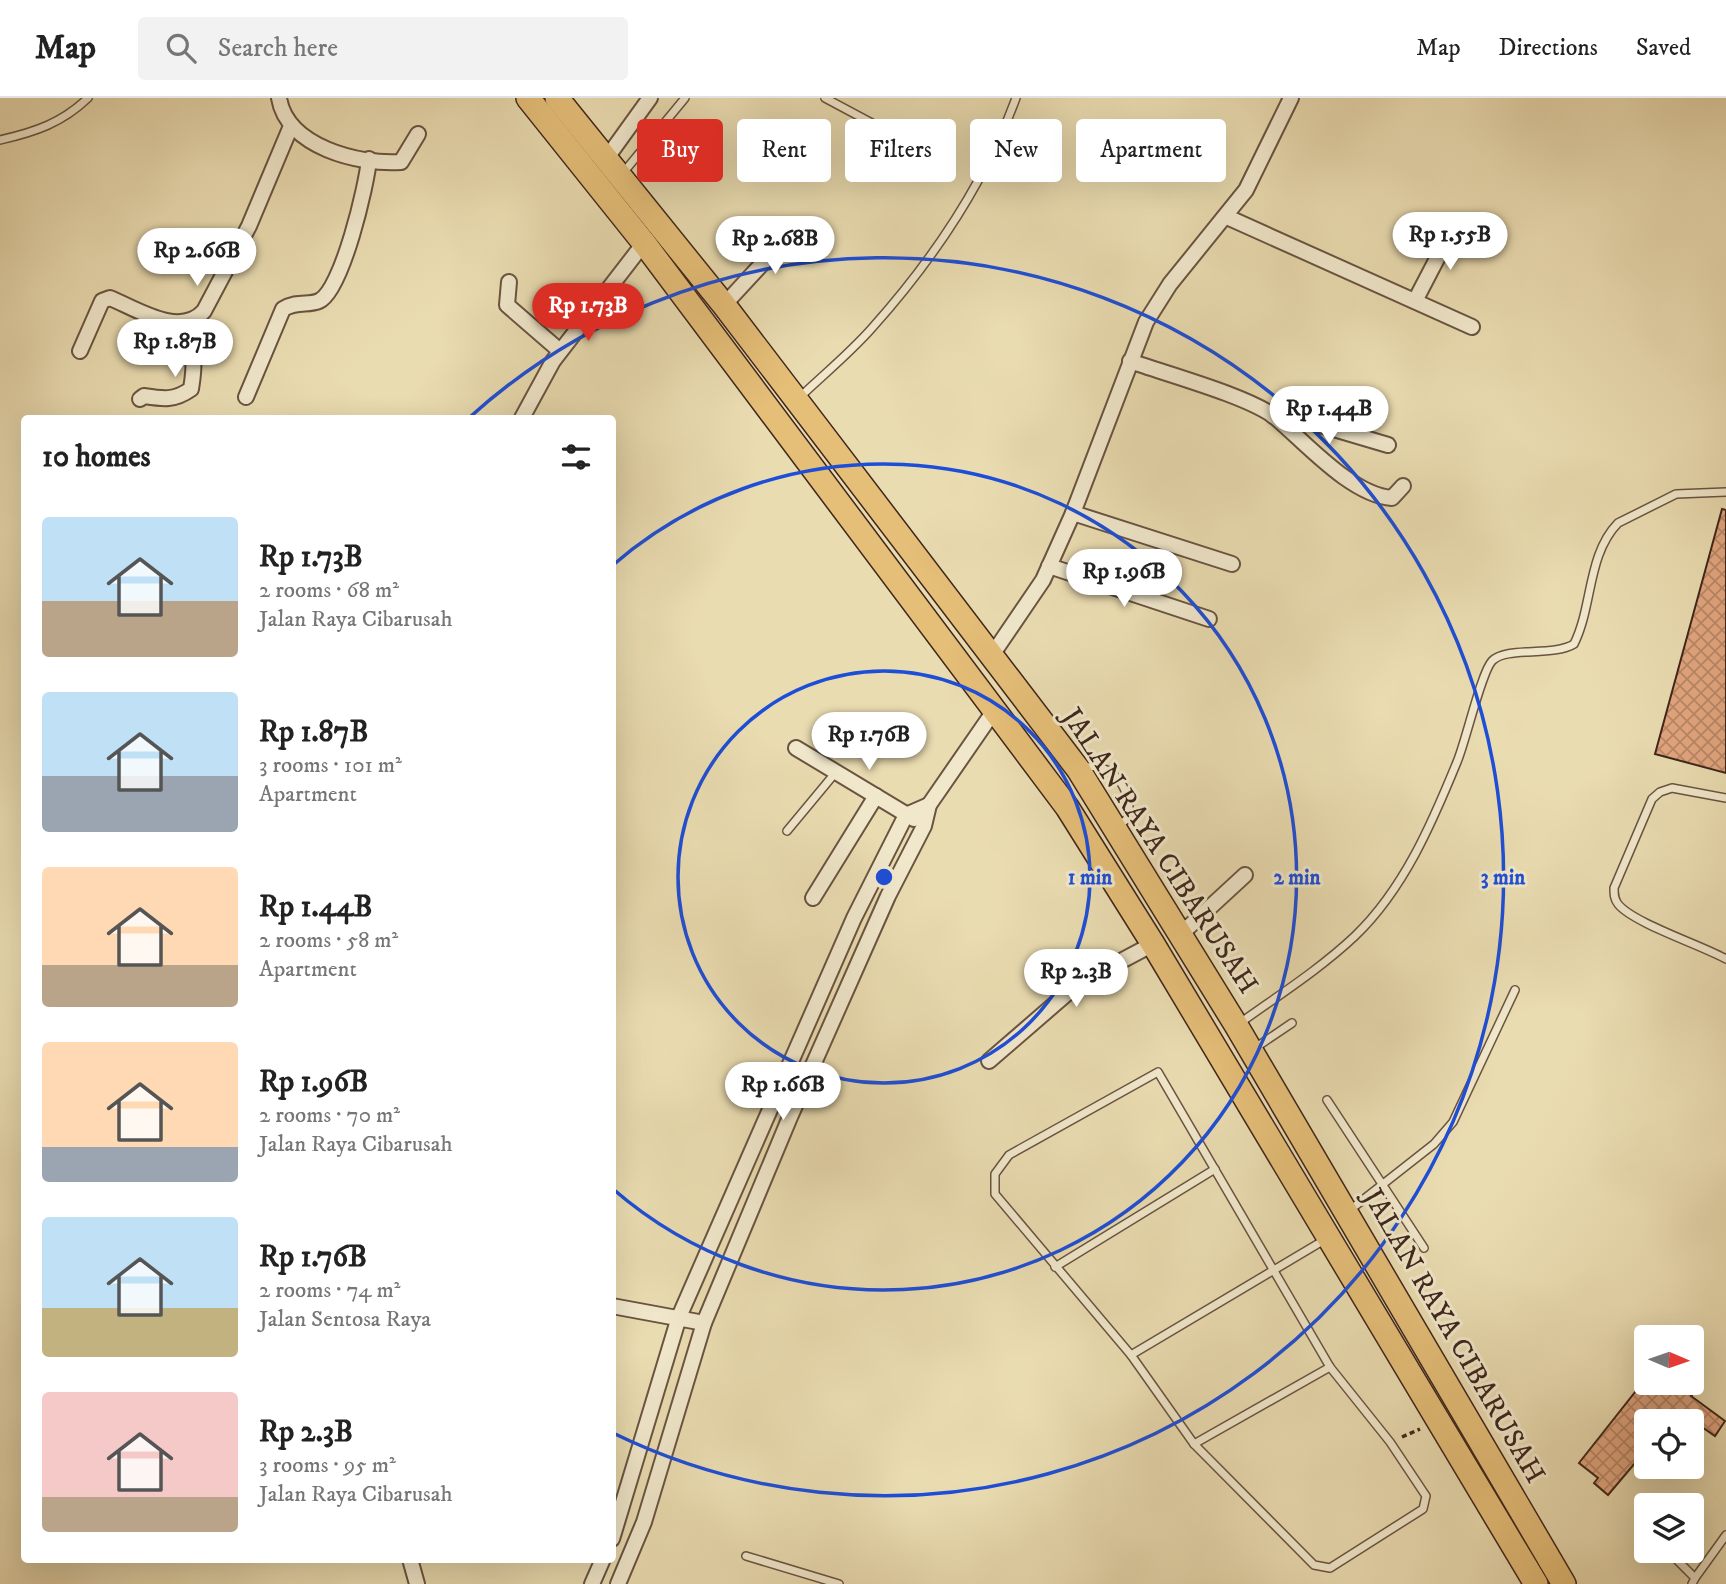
<!DOCTYPE html>
<meta charset="utf-8">
<style>
:root{--surface:#fff;--page:#f2f2f2;--text:#222;--muted:#767676;--line:#e0e0e0;--accent:#d93025}
body{margin:0;font-family:"IM FELL DW Pica",serif;background:var(--page);color:var(--text);height:100vh;display:flex;flex-direction:column;font-size:26px;white-space:nowrap}
*{box-sizing:border-box;margin:0}
p{font-size:23px;color:var(--muted)}
.icon{flex:none;width:38px;height:38px;fill:none;stroke:currentColor;stroke-width:2;stroke-linecap:round;stroke-linejoin:round}
.map{position:relative;flex:1;overflow:hidden}
.side{position:absolute;left:21px;top:317px;width:595px;height:1148px;display:flex;flex-direction:column;background:var(--surface);border-radius:7px;box-shadow:0 7px 28px #0002}
.side>*{flex:none}
.top-card{position:absolute;left:637px;top:21px;width:665px;height:63px;display:flex;gap:14px}
.needle{width:46px;rotate:92deg}
.tools{position:absolute;left:1634px;top:1227px;display:grid;gap:14px}
.tools a{display:grid;place-items:center;width:70px;height:70px;border-radius:7px;background:var(--surface);box-shadow:0 7px 28px #0002;font-size:35px}
.price{position:absolute;translate:-50% -60px;padding:0 16px;border-radius:24px;background:#fff;color:#222;font-size:23px;line-height:46px;filter:drop-shadow(0 2px 4px #0008)}
.price::after{content:'';position:absolute;left:50%;top:42px;width:21px;height:16px;margin-left:-10px;background:inherit;clip-path:polygon(0 0,100% 0,50% 100%)}
.price.current{background:var(--accent);color:#fff}
ul{padding:0;list-style:none}
li{display:flex;align-items:center;gap:21px;height:175px;padding:0 21px}
li span{display:grid;place-items:center;flex:none;width:196px;height:140px;border-radius:7px;color:#555}
li>.icon{margin-inline-start:auto}
span .icon{width:84px;height:84px;fill:#fffc;stroke-width:1}
li b{font-size:30px}
h2{display:flex;justify-content:space-between;align-items:center;height:84px;padding:0 21px;font-size:30px}
.pill{padding:0 24px;border-radius:7px;background:var(--surface);box-shadow:0 7px 28px #0002;font-size:24px;line-height:63px}
.pill.current{background:var(--accent);color:#fff}
header{display:flex;align-items:center;gap:42px;box-sizing:border-box;height:98px;padding:0 35px;background:var(--surface);border-bottom:2px solid var(--line)}
header strong{font-size:33px}
nav{display:flex;gap:38px;margin-inline-start:auto;font-size:24px}
.search{width:490px;height:63px;background:var(--page);display:flex;align-items:center;gap:18px;box-sizing:border-box;padding:0 24px;border-radius:7px;color:var(--muted);font-size:26px}
.map>svg:first-child{display:block}
.building{fill:url(#building-cross-hatch);stroke:#3e261c;stroke-width:2}
.lines{fill:none;stroke-linecap:round;stroke-linejoin:round}
.lane-casing{stroke:#695441;stroke-width:10}
.street-casing{stroke:#695441;stroke-width:18}
.primary-casing{stroke:#3e261c;stroke-width:26}
.path{stroke:#3e261c;stroke-width:3.5;stroke-dasharray:5 3.5;stroke-linecap:butt}
.lane{stroke:#f1e8cc;stroke-width:7}
.street{stroke:#f1e8cc;stroke-width:14}
.primary{stroke:#e5be78;stroke-width:23}
.ring{fill:none;stroke:#1d4ed8;stroke-width:3.5}
.labels{text-anchor:middle;dominant-baseline:central;stroke-width:6;stroke-linejoin:round;paint-order:stroke}
.street-label{font-size:28px;fill:#3e261c;stroke:#f1e8cc}
.centre{fill:#1d4ed8;stroke:#f1e8cc;stroke-width:3.5}
.ring-label{font-size:21px;text-anchor:middle;font-weight:bold;fill:#1d4ed8;stroke:#f1e8cc;stroke-width:6;stroke-linejoin:round;paint-order:stroke}
</style>
<header>
<strong>Map</strong>
<div class="search"><svg class="icon" aria-label="search" viewBox="0 0 24 24"><circle cx="10" cy="10" r="6"/><path d="M15 15l6 6"/></svg>Search here</div>
<nav><a>Map</a><a>Directions</a><a>Saved</a></nav>
</header>
<div class="map">
<svg width="1726" height="1486" viewBox="0 0 1726 1486">
<defs>
<pattern id="building-cross-hatch" width="8" height="8" patternUnits="userSpaceOnUse" patternTransform="scale(1.75)"><rect width="8" height="8" fill="#e3a780"/><path d="M0 0l8 8M0 8l8-8" fill="none" stroke="#b98868"/></pattern>
</defs>
<rect width="100%" height="100%" fill="#eadcb1"/>
<filter id="stains"><feTurbulence type="fractalNoise" baseFrequency=".00286" numOctaves="4"/><feColorMatrix values="0 0 0 0 .2 0 0 0 0 .09 0 0 0 0 .02 0 0 0 .5 -.17"/></filter>
<radialGradient id="worn" r=".72"><stop offset=".6" stop-color="#630" stop-opacity="0"/><stop offset="1" stop-color="#630" stop-opacity=".3"/></radialGradient>
<g class="building">
<path d="M1722,411L1726,412V675L1655,656Z"/>
<path d="M1643,1284H1680L1693,1296L1691,1298L1725,1323L1715,1338L1679,1313L1671,1323H1647V1351L1608,1397L1594,1385L1598,1380L1579,1365Z"/>
</g>
<g class="lines">
<g class="lane-casing">
<g id="lane">
<path d="M825,0L913,47"/>
<path d="M0,42C35,34 62,25 88,0"/>
<path d="M623,75L685,0"/>
<path d="M799,300C823,277 850,255 872,230C932,163 985,84 1016,0"/>
<path d="M1082,670C1112,662 1132,691 1129,719L1119,728"/>
<path d="M1726,700L1672,690L1660,694L1652,701L1614,790C1614,796 1614,801 1618,806C1633,825 1701,847 1726,861"/>
<path d="M787,733L836,674"/>
<path d="M1240,925C1279,897 1320,871 1355,838C1404,791 1432,725 1457,664C1466,643 1481,575 1492,563C1506,548 1553,559 1574,546C1593,508 1587,457 1618,425L1676,396L1726,394"/>
<path d="M1255,950L1292,925"/>
<path d="M1158,974L1330,1269L1390,1344L1426,1398L1423,1411L1330,1470L1314,1467L1194,1346L1131,1257L995,1096V1076L1009,1057Z"/>
<path d="M1327,1002L1424,1150"/>
<path d="M1350,1112L1434,1046L1453,1024L1515,892"/>
<path d="M1055,1169L1215,1071"/>
<path d="M1131,1257L1326,1141"/>
<path d="M1194,1346L1330,1269"/>
<path d="M1640,1427L1647,1434"/>
<path d="M1667,1452L1695,1480L1692,1486"/>
<path d="M746,1458L839,1486"/>
<path d="M1695,1480L1726,1437"/>
</g>
</g>
<g class="street-casing">
<g id="street">
<path d="M279,0C287,49 359,67 401,64L418,36"/>
<path d="M606,61L650,0"/>
<path d="M1227,119L1472,229"/>
<path d="M509,184L507,207L560,253"/>
<path d="M1415,203L1454,128"/>
<path d="M724,207L786,140"/>
<path d="M80,253L102,203L110,200C137,211 180,240 204,213L249,128L291,28"/>
<path d="M1130,263C1166,276 1248,298 1275,319C1305,344 1351,397 1392,400L1403,388"/>
<path d="M246,299L283,211C298,202 308,208 319,203C342,193 367,86 369,61"/>
<path d="M140,301L144,298C163,301 174,303 191,291C195,267 195,249 186,226"/>
<path d="M1273,318H1290L1388,347"/>
<path d="M522,320L553,263L644,145"/>
<path d="M1073,415L1232,466"/>
<path d="M1049,468L1209,521"/>
<path d="M992,557L1043,482L1073,415L1146,224L1170,186L1246,92L1291,0"/>
<path d="M796,650L914,721"/>
<path d="M813,800L876,698"/>
<path d="M1181,836L1245,777"/>
<path d="M989,963L1078,886L1153,846"/>
<path d="M612,1208L704,1225"/>
<path d="M612,1441L679,1219L854,820L906,717L929,707"/>
<path d="M410,1461L417,1486"/>
<path d="M592,1486L603,1461"/>
<path d="M618,1486L644,1424L704,1225L790,1019L888,798L924,728L929,707L996,610"/>
</g>
</g>
<g class="primary-casing">
<g id="primary">
<path d="M528,0L644,145L1067,709L1153,846L1536,1486"/>
<path d="M557,0L724,207L1078,671L1236,927L1564,1486"/>
</g>
</g>
<path class="path" d="M1402,1339L1420,1331"/>
<use href="#lane" class="lane"/>
<use href="#street" class="street"/>
<use href="#primary" class="primary"/>
</g>
<g class="ring">
<circle cx="884" cy="779" r="206"/>
<path d="M613 467A413 413 0 1 1 613 1091"/>
<path d="M470 319A619 619 0 1 1 613 1335"/>
</g>
<g class="labels">
<g class="street-label">
<text transform="translate(1160 753) rotate(57)">JALAN RAYA CIBARUSAH</text>
<text transform="translate(1454 1238) rotate(60)">JALAN RAYA CIBARUSAH</text>
</g>
</g>
<circle cx="884" cy="779" r="10" class="centre"/>
<g class="ring-label">
<text x="1090" y="786">1 min</text>
<text x="1297" y="786">2 min</text>
<text x="1503" y="786">3 min</text>
</g>
<rect width="100%" height="100%" filter="url(#stains)"/>
<rect width="100%" height="100%" fill="url(#worn)"/>
</svg>
<div class="tools">
<a><svg class="needle" viewBox="-14 -14 28 28"><path d="M0-13l5 13h-10z" fill="#e53935"/><path d="M0 13l5-13h-10z" fill="#767676"/></svg></a>
<a><svg class="icon" aria-label="locate" viewBox="0 0 24 24"><circle cx="12" cy="12" r="6"/><path d="M12 2v4M12 18v4M2 12h4M18 12h4"/></svg></a>
<a><svg class="icon" aria-label="layers" viewBox="0 0 24 24"><path d="M12 4l9 5-9 5-9-5zM3 14l9 5 9-5"/></svg></a>
</div>
<b class="price" style="left:1450px;top:174px">Rp 1.55B</b>
<b class="price" style="left:775px;top:178px">Rp 2.68B</b>
<b class="price" style="left:197px;top:190px">Rp 2.66B</b>
<b class="price current" style="left:588px;top:245px">Rp 1.73B</b>
<b class="price" style="left:175px;top:281px">Rp 1.87B</b>
<b class="price" style="left:1329px;top:348px">Rp 1.44B</b>
<b class="price" style="left:1124px;top:511px">Rp 1.96B</b>
<b class="price" style="left:869px;top:674px">Rp 1.76B</b>
<b class="price" style="left:1076px;top:911px">Rp 2.3B</b>
<b class="price" style="left:783px;top:1024px">Rp 1.66B</b>
<div class="top-card">
<a class="pill current">Buy</a>
<a class="pill">Rent</a>
<a class="pill">Filters</a>
<a class="pill">New</a>
<a class="pill">Apartment</a>
</div>
<section class="side">
<h2>10 homes<svg class="icon" aria-label="filters" viewBox="0 0 24 24"><path d="M4 7h16M4 17h16"/><circle cx="9" cy="7" r="2"/><circle cx="15" cy="17" r="2"/></svg></h2>
<ul>
<li><span style="background:linear-gradient(#bfe0f5 60%,#b9a48a 0)"><svg class="icon" aria-label="home" viewBox="0 0 24 24"><path d="M3 11l9-7 9 7M6 9v11h12V9"/></svg></span><div><b>Rp 1.73B</b><p>2 rooms · 68 m²</p><p>Jalan Raya Cibarusah</p></div></li>
<li><span style="background:linear-gradient(#bfe0f5 60%,#9aa5b1 0)"><svg class="icon" aria-label="home" viewBox="0 0 24 24"><path d="M3 11l9-7 9 7M6 9v11h12V9"/></svg></span><div><b>Rp 1.87B</b><p>3 rooms · 101 m²</p><p>Apartment</p></div></li>
<li><span style="background:linear-gradient(#ffd9b3 70%,#b9a48a 0)"><svg class="icon" aria-label="home" viewBox="0 0 24 24"><path d="M3 11l9-7 9 7M6 9v11h12V9"/></svg></span><div><b>Rp 1.44B</b><p>2 rooms · 58 m²</p><p>Apartment</p></div></li>
<li><span style="background:linear-gradient(#ffd9b3 75%,#9aa5b1 0)"><svg class="icon" aria-label="home" viewBox="0 0 24 24"><path d="M3 11l9-7 9 7M6 9v11h12V9"/></svg></span><div><b>Rp 1.96B</b><p>2 rooms · 70 m²</p><p>Jalan Raya Cibarusah</p></div></li>
<li><span style="background:linear-gradient(#bfe0f5 65%,#c2b280 0)"><svg class="icon" aria-label="home" viewBox="0 0 24 24"><path d="M3 11l9-7 9 7M6 9v11h12V9"/></svg></span><div><b>Rp 1.76B</b><p>2 rooms · 74 m²</p><p>Jalan Sentosa Raya</p></div></li>
<li><span style="background:linear-gradient(#f6c9c9 75%,#b9a48a 0)"><svg class="icon" aria-label="home" viewBox="0 0 24 24"><path d="M3 11l9-7 9 7M6 9v11h12V9"/></svg></span><div><b>Rp 2.3B</b><p>3 rooms · 95 m²</p><p>Jalan Raya Cibarusah</p></div></li>
</ul>
</section>
</div>
